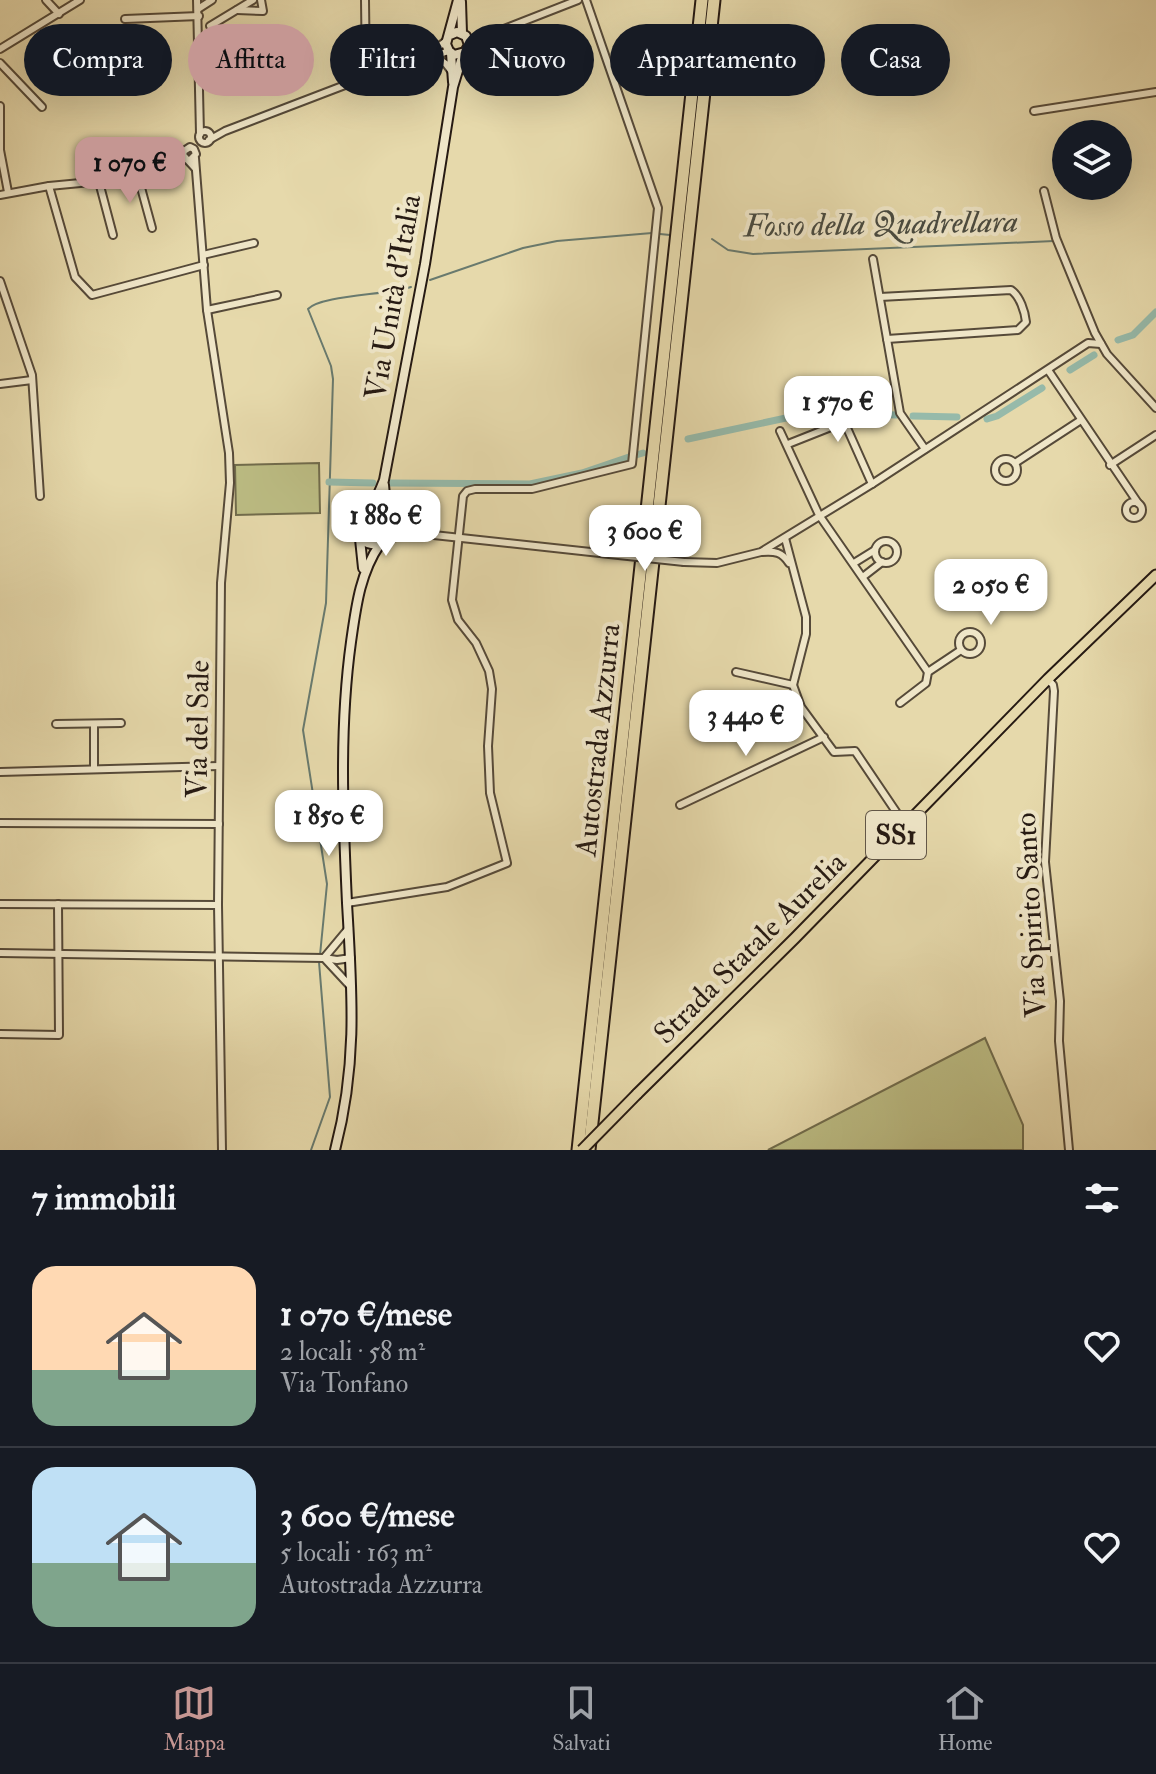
<!DOCTYPE html>
<html lang="it">
<meta charset="utf-8">
<style>
:root{--surface:#171b24;--page:#20242c;--text:#f1f3f6;--muted:#9ea1a6;--line:#363941;--accent:#c59692}
body{margin:0;font-family:"IM FELL Double Pica",serif;background:var(--page);color:var(--text);height:100vh;display:flex;flex-direction:column;font-size:30px;white-space:nowrap}
*{box-sizing:border-box;margin:0}
p{font-size:26px;color:var(--muted)}
.icon{flex:none;width:44px;height:44px;fill:none;stroke:currentColor;stroke-width:2;stroke-linecap:round;stroke-linejoin:round}
.map{position:relative;height:1150px;overflow:hidden}
.drawer{display:flex;flex-direction:column;background:var(--surface);flex:1}
.drawer>*{flex:none}
.hud{position:absolute;left:24px;top:24px;width:1108px;height:72px;display:flex;gap:16px}
.fabs{position:absolute;left:1052px;top:120px;display:grid;gap:16px}
.fabs a{display:grid;place-items:center;width:80px;height:80px;border-radius:50%;background:var(--surface);box-shadow:0 8px 32px #0002;font-size:40px}
.price{position:absolute;translate:-50% -68px;padding:0 18px;border-radius:16px;background:#fff;color:#222;font-size:26px;line-height:52px;filter:drop-shadow(0 2px 4px #0008)}
.price::after{content:'';position:absolute;left:50%;top:48px;width:24px;height:18px;margin-left:-12px;background:inherit;clip-path:polygon(0 0,100% 0,50% 100%)}
.price.selected{background:var(--accent);color:#111}
ul{padding:0;list-style:none}
li{display:flex;align-items:center;gap:24px;height:200px;padding:0 32px}
li+li{border-top:2px solid var(--line)}
li span{display:grid;place-items:center;flex:none;width:224px;height:160px;border-radius:24px;color:#555}
li>.icon{margin-inline-start:auto}
span .icon{width:96px;height:96px;fill:#fffc;stroke-width:1}
li b{font-size:34px}
h2{display:flex;justify-content:space-between;align-items:center;height:96px;padding:0 32px;font-size:34px}
.chip{padding:0 28px;border-radius:36px;background:var(--surface);box-shadow:0 8px 32px #0002;font-size:28px;line-height:72px}
.chip.selected{background:var(--accent);color:#111}
.tabs{display:flex;justify-content:space-around;align-items:center;height:112px;border-top:2px solid var(--line);background:var(--surface);font-size:22px;color:var(--muted)}
.tabs a{display:grid;justify-items:center;gap:4px}
.tabs .selected{color:var(--accent)}
.map>svg:first-child{display:block}
.green{fill:#bcbd84;stroke:#716c4c;stroke-width:2}
.lines{fill:none;stroke-linecap:round;stroke-linejoin:round}
.stream{stroke:#697a6e;stroke-width:2}
.canal{stroke:#96baaa;stroke-width:7}
.minor-casing{stroke:#564a39;stroke-width:10}
.secondary-casing{stroke:#261a13;stroke-width:12}
.primary-casing{stroke:#261a13;stroke-width:13}
.motorway-casing{stroke:#261a13;stroke-width:15}
.minor{stroke:#efe6c8;stroke-width:6}
.secondary{stroke:#efe6c8;stroke-width:8}
.primary{stroke:#e6d9ab;stroke-width:9}
.motorway{stroke:#e6d9ab;stroke-width:11}
.minor-bridge-casing{stroke:#564a39;stroke-width:10;stroke-linecap:butt}
.primary-bridge-casing{stroke:#261a13;stroke-width:13;stroke-linecap:butt}
.minor-bridge{stroke:#efe6c8;stroke-width:6}
.primary-bridge{stroke:#e6d9ab;stroke-width:9}
.labels{text-anchor:middle;dominant-baseline:central;stroke-width:8;stroke-linejoin:round;paint-order:stroke}
.shield{fill:#efe6c8;stroke:#625749;stroke-width:2}
.shield-label{font-size:28px;font-weight:bold;fill:#261a13}
.street-label{font-size:30px;fill:#261a13;stroke:#efe6c8}
.water-label{font-size:32px;font-style:italic;fill:#484a40;stroke:#efe6c8}
</style>
<div class="map">
<svg width="1156" height="1150" viewBox="0 0 1156 1150">
<rect width="100%" height="100%" fill="#e6d9ab"/>
<filter id="stains"><feTurbulence type="fractalNoise" baseFrequency=".0025" numOctaves="4"/><feColorMatrix values="0 0 0 0 .2 0 0 0 0 .09 0 0 0 0 .02 0 0 0 .5 -.17"/></filter>
<radialGradient id="worn" r=".72"><stop offset=".6" stop-color="#630" stop-opacity="0"/><stop offset="1" stop-color="#630" stop-opacity=".3"/></radialGradient>
<g class="green">
<path d="M319,463L320,513L236,515L235,465Z"/>
<path d="M985,1038L1023,1125V1150H768Z"/>
</g>
<g class="lines">
<g class="stream">
<path d="M660,234L670,235"/>
<path d="M712,239L728,250L753,254L1054,241"/>
<path d="M430,280L523,248L557,241L652,233"/>
<path d="M320,955L327,884L303,730L326,603L333,379L331,366L308,309C321,295 388,295 411,287"/>
<path d="M311,1150L330,1097L319,962"/>
</g>
<g class="canal">
<path d="M1118,340L1133,335L1156,312"/>
<path d="M1070,370L1094,355"/>
<path d="M913,416L957,417"/>
<path d="M987,419L997,416L1042,388"/>
<path d="M688,439L814,412L896,415"/>
<path d="M636,455L643,453"/>
<path d="M329,482L373,483"/>
<path d="M390,483L530,484L582,473L629,457"/>
</g>
<g class="minor-casing">
<g id="minor">
<path d="M46,0L59,14"/>
<path d="M197,0L200,134"/>
<path d="M365,0L366,77"/>
<path d="M198,9L212,0"/>
<path d="M237,10L263,11L261,0"/>
<path d="M125,19L199,16"/>
<path d="M210,26L253,0"/>
<path d="M468,48L486,36L578,0"/>
<path d="M0,49L80,0"/>
<path d="M428,55L446,41"/>
<path d="M434,56L446,64L452,72"/>
<path d="M199,61L291,45"/>
<path d="M0,63L42,107"/>
<path d="M0,106V150L8,192"/>
<path d="M1034,111L1156,92"/>
<circle cx="205" cy="137" r="6"/>
<path d="M209,140L225,131L366,77L449,51"/>
<path d="M195,158L207,310L229,453L230,483L221,583L218,905L222,1150"/>
<path d="M189,161L196,154L194,149L190,147L184,151L183,155L195,168"/>
<path d="M137,173L152,228"/>
<path d="M99,182L113,235"/>
<path d="M49,186L75,277L92,295L204,265"/>
<path d="M1044,191L1056,238L1095,333L1107,354L1156,408"/>
<path d="M0,195L49,186L112,180L185,159"/>
<path d="M203,255L254,243"/>
<path d="M873,259L900,413L925,449"/>
<path d="M0,281L32,375L40,496"/>
<path d="M880,297L1011,290C1020,296 1025,312 1026,322L1018,330L887,339"/>
<path d="M207,310L277,295"/>
<path d="M1048,370L1138,503"/>
<path d="M0,384L32,380"/>
<path d="M780,431L819,515L928,672"/>
<path d="M788,444L836,425L847,428L872,484"/>
<circle cx="1006" cy="470" r="11"/>
<path d="M1015,463L1081,420"/>
<path d="M1110,465L1156,435"/>
<circle cx="1134" cy="510" r="8"/>
<path d="M390,521L415,533L609,554"/>
<path d="M386,539L415,533"/>
<circle cx="886" cy="552" r="11"/>
<path d="M762,552C775,551 782,552 789,563"/>
<path d="M684,562L717,563L761,552L872,484L1088,343L1101,344"/>
<path d="M854,563L875,550"/>
<path d="M864,576L882,562"/>
<circle cx="970" cy="643" r="11"/>
<path d="M736,672L793,685L806,634V617L785,538"/>
<path d="M1048,679L1053,685L1054,691L1045,862L1060,1001L1059,1041L1069,1150"/>
<path d="M793,685L801,707L834,752L855,751L905,825"/>
<path d="M900,703L926,683L928,672L961,650"/>
<path d="M56,724L121,723"/>
<path d="M94,724V769"/>
<path d="M0,772L219,766"/>
<path d="M680,805L824,737"/>
<path d="M0,823L219,824"/>
<path d="M347,903L447,887L507,863L490,793L488,746L492,689L489,671L476,643L458,620L452,600L463,496L467,491L475,489H532L632,464L658,208L586,0"/>
<path d="M0,904L218,905"/>
<path d="M0,953L324,958L337,960L351,958"/>
<path d="M324,958L349,928"/>
<path d="M326,960L351,987"/>
<path d="M0,1034L59,1035L58,904"/>
</g>
</g>
<g class="secondary-casing">
<g id="secondary">
<path d="M461,2L462,33"/>
<path d="M450,35L457,32L466,36L469,45L465,52L454,55L449,51L446,44L458,0"/>
<path d="M451,53L453,82"/>
<path d="M384,485L387,515"/>
<path d="M366,511L378,510L390,521V533L380,544C367,546 352,538 356,522C359,514 368,510 373,503C378,496 381,488 384,480L425,264L453,87L463,54"/>
<path d="M360,539L363,568"/>
<path d="M335,1150C358,1063 352,991 347,903C343,815 339,729 351,642C356,607 360,573 380,544"/>
</g>
</g>
<g class="primary-casing">
<path id="primary" d="M637,1094L795,938L1048,679L1156,575"/>
</g>
<g class="motorway-casing">
<g id="motorway">
<path d="M578,1150L702,0"/>
<path d="M589,1150L714,0"/>
</g>
</g>
<use href="#minor" class="minor"/>
<use href="#secondary" class="secondary"/>
<use href="#primary" class="primary"/>
<use href="#motorway" class="motorway"/>
<g class="minor-bridge-casing">
<path id="minor-bridge" d="M609,554L684,562"/>
</g>
<g class="primary-bridge-casing">
<path id="primary-bridge" d="M582,1150L637,1094"/>
</g>
<use href="#minor-bridge" class="minor-bridge"/>
<use href="#primary-bridge" class="primary-bridge"/>
</g>
<g class="labels">
<rect class="shield" x="866" y="811" width="60" height="48" rx="6"/>
<g class="shield-label">
<text x="896" y="835">SS1</text>
</g>
<g class="street-label">
<text transform="translate(393 297) rotate(-80)">Via Unità d'Italia</text>
<text transform="translate(198 729) rotate(-89)">Via del Sale</text>
<text transform="translate(598 740) rotate(-84)">Autostrada Azzurra</text>
<text transform="translate(1031 915) rotate(-93)">Via Spirito Santo</text>
<text transform="translate(750 948) rotate(-45)">Strada Statale Aurelia</text>
</g>
<g class="water-label">
<text transform="translate(881 224) rotate(-1)">Fosso della Quadrellara</text>
</g>
</g>
<rect width="100%" height="100%" filter="url(#stains)"/>
<rect width="100%" height="100%" fill="url(#worn)"/>
</svg>
<div class="fabs">
<a><svg class="icon" aria-label="layers" viewBox="0 0 24 24"><path d="M12 4l9 5-9 5-9-5zM3 14l9 5 9-5"/></svg></a>
</div>
<b class="price selected" style="left:130px;top:205px">1 070 €</b>
<b class="price" style="left:838px;top:444px">1 570 €</b>
<b class="price" style="left:386px;top:558px">1 880 €</b>
<b class="price" style="left:645px;top:573px">3 600 €</b>
<b class="price" style="left:991px;top:627px">2 050 €</b>
<b class="price" style="left:746px;top:758px">3 440 €</b>
<b class="price" style="left:329px;top:858px">1 850 €</b>
<div class="hud">
<a class="chip">Compra</a>
<a class="chip selected">Affitta</a>
<a class="chip">Filtri</a>
<a class="chip">Nuovo</a>
<a class="chip">Appartamento</a>
<a class="chip">Casa</a>
</div>
</div>
<section class="drawer">
<h2>7 immobili<svg class="icon" aria-label="filters" viewBox="0 0 24 24"><path d="M4 7h16M4 17h16"/><circle cx="9" cy="7" r="2"/><circle cx="15" cy="17" r="2"/></svg></h2>
<ul>
<li><span style="background:linear-gradient(#ffd9b3 65%,#7fa58c 0)"><svg class="icon" aria-label="home" viewBox="0 0 24 24"><path d="M3 11l9-7 9 7M6 9v11h12V9"/></svg></span><div><b>1 070 €/mese</b><p>2 locali · 58 m²</p><p>Via Tonfano</p></div><svg class="icon" aria-label="heart" viewBox="0 0 24 24"><path d="M12 20l-8-8c-3-5 5-10 8-4 3-6 11-1 8 4z"/></svg></li>
<li><span style="background:linear-gradient(#bfe0f5 60%,#7fa58c 0)"><svg class="icon" aria-label="home" viewBox="0 0 24 24"><path d="M3 11l9-7 9 7M6 9v11h12V9"/></svg></span><div><b>3 600 €/mese</b><p>5 locali · 163 m²</p><p>Autostrada Azzurra</p></div><svg class="icon" aria-label="heart" viewBox="0 0 24 24"><path d="M12 20l-8-8c-3-5 5-10 8-4 3-6 11-1 8 4z"/></svg></li>
</ul>
</section>
<nav class="tabs">
<a class="selected"><svg class="icon" aria-label="map" viewBox="0 0 24 24"><path d="M3 6l6-2 6 2 6-2v14l-6 2-6-2-6 2zM9 4v14M15 6v14"/></svg>Mappa</a>
<a><svg class="icon" aria-label="saved" viewBox="0 0 24 24"><path d="M7 4h10v16l-5-4-5 4z"/></svg>Salvati</a>
<a><svg class="icon" aria-label="home" viewBox="0 0 24 24"><path d="M3 11l9-7 9 7M6 9v11h12V9"/></svg>Home</a>
</nav>
